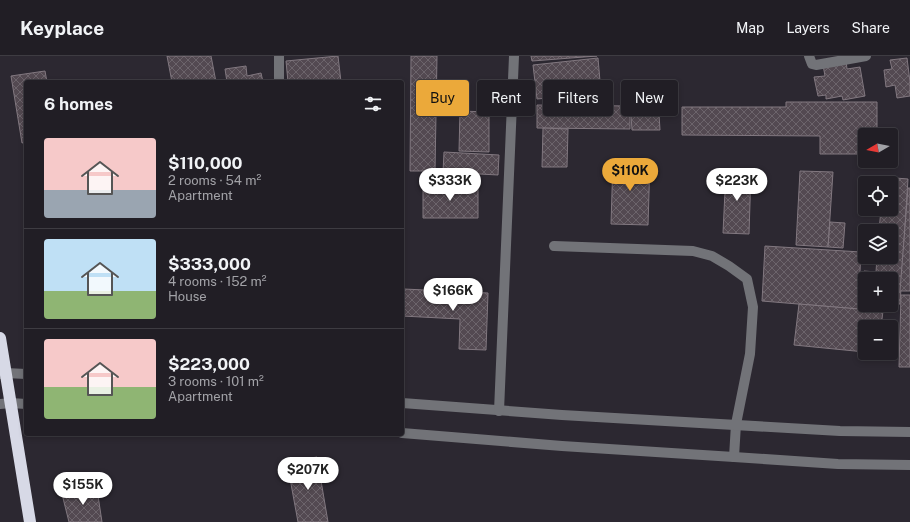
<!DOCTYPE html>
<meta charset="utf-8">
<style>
:root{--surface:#211e25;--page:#29272d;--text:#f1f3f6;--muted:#a2a2a7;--line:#3e3c42;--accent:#eba93a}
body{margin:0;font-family:"Public Sans",sans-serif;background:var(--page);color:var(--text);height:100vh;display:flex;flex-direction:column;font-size:15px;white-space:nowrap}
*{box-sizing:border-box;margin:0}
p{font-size:13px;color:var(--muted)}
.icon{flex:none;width:22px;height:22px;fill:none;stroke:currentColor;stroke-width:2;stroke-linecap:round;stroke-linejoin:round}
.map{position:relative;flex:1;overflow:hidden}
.side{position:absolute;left:24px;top:24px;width:380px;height:356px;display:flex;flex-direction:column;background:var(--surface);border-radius:4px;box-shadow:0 2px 6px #0003,0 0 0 1px var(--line)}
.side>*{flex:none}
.top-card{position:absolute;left:416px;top:24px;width:380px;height:36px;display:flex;gap:8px}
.needle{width:26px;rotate:260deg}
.buttons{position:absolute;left:858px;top:72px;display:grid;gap:8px}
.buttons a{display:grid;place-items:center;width:40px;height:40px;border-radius:4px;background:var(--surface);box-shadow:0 2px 6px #0003,0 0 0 1px var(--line);font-size:20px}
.price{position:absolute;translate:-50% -34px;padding:0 9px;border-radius:14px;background:#fff;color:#222;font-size:13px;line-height:26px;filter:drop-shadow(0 1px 2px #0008)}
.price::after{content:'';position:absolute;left:50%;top:24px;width:12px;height:9px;margin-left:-6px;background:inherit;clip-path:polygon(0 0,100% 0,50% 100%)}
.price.active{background:var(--accent);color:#111}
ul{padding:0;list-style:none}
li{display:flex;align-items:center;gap:12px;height:100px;padding:0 20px}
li+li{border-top:1px solid var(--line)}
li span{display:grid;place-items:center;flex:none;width:112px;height:80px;border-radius:4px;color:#555}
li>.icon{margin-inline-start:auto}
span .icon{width:48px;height:48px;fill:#fffc;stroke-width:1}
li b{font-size:17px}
h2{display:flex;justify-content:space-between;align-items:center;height:48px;padding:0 20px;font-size:17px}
.chip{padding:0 14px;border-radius:4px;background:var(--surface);box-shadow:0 2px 6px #0003,0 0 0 1px var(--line);font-size:14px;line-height:36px}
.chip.active{background:var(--accent);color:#111}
header{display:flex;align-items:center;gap:24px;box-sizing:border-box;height:56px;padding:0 20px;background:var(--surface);border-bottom:1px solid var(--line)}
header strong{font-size:19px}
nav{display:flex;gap:22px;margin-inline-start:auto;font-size:14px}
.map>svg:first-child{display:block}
.building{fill:url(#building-cross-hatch);stroke:#827880}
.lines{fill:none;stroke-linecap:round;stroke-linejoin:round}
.minor{stroke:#727378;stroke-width:10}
.highway{stroke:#d7d9e6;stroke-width:12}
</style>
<header>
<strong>Keyplace</strong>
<nav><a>Map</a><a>Layers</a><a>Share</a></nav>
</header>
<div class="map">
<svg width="910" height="466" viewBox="0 0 910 466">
<defs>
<pattern id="building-cross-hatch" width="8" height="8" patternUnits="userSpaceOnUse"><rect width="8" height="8" fill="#534951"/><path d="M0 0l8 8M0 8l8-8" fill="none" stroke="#6c646b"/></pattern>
</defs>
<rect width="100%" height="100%" fill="#2c2831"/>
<g class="building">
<path d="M167,0H211L216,26H172Z"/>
<path d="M338,0L341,26H288L286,5Z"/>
<path d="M411,0H437L435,115H410Z"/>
<path d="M531,0H597L532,5Z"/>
<path d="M598,2L601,37L537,43L533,9Z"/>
<path d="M907,2L910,26V40L897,42L895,29L886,31L884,14L892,13L890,4Z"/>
<path d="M846,5L847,13L860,11L865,40L843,44L842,40L826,43V39L818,40L814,21L825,20L823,9Z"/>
<path d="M246,10L247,20L261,17L263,26H227L225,13Z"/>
<path d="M45,15L47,26H26V86L22,87L11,20Z"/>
<path d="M786,46H877V79H865V98H820V80L682,79V51H786Z"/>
<path d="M537,49L630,50V73L537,72Z"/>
<path d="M460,55L489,56V96L459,95Z"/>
<path d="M659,58L660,74H632L631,59Z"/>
<path d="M543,72L568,73L567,111H542Z"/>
<path d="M444,96L499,99L498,119L443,116Z"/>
<path d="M613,104L650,105L648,169L611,168Z"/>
<path d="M726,114L751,115L749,178L723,177Z"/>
<path d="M800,115L833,116L828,191L796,189Z"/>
<path d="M883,121L908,123L900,248H891V223H865V246H862L864,215L876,216L877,201H891V175H879L881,153H891V127H882Z"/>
<path d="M423,130L478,131V162H423Z"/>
<path d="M908,132H910V235H900Z"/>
<path d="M830,166L845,167L843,192L828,191Z"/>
<path d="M765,190L861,196L858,253L762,245Z"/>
<path d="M404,233L488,237L486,294L459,293L460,263L402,260Z"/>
<path d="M901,239H910V311H899Z"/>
<path d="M799,248L883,255L881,271H865V296L794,289Z"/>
<path d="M317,401L328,466H298L287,406Z"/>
<path d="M97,433L102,466H69L62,438Z"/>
</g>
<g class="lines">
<g class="minor">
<path d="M809,0L812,8L816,9L866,0"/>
<path d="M279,26V0"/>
<path d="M554,190L693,195L712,200L729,210L747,223L753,251L750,298L736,368L734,401"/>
<path d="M0,318L6,317L26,318"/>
<path d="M402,347L562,359L840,375L910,376"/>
<path d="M0,348L11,347L26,348"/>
<path d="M499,355L514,0"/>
<path d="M402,377L562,390L734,401L838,408L910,409"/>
</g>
<path class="highway" d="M0,282L30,466"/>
</g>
</svg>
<div class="buttons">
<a><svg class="needle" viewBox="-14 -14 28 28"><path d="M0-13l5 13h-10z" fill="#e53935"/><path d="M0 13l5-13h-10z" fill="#a2a2a7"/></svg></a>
<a><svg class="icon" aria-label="locate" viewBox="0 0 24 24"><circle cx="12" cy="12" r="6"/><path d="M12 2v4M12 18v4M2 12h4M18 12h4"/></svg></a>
<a><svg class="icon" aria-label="layers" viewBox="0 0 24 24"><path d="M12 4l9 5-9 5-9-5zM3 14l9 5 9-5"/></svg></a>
<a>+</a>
<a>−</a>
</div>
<b class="price active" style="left:630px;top:136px">$110K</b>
<b class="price" style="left:450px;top:146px">$333K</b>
<b class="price" style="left:737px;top:146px">$223K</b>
<b class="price" style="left:453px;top:256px">$166K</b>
<b class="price" style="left:308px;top:435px">$207K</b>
<b class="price" style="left:83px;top:450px">$155K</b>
<div class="top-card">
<a class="chip active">Buy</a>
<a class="chip">Rent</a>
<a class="chip">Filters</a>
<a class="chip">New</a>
</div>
<section class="side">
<h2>6 homes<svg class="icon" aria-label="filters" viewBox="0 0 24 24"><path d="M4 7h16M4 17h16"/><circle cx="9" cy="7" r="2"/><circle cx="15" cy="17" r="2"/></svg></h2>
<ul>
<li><span style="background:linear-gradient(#f6c9c9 65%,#9aa5b1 0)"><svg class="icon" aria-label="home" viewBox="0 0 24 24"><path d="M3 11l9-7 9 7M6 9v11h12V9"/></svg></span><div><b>$110,000</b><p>2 rooms · 54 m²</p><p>Apartment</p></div></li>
<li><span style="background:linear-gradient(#bfe0f5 65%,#8fb573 0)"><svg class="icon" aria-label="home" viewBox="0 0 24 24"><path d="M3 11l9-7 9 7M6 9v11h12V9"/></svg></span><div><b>$333,000</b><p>4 rooms · 152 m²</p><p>House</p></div></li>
<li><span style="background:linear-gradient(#f6c9c9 60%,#8fb573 0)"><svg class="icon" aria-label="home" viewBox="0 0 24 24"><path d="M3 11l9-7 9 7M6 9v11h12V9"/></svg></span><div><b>$223,000</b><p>3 rooms · 101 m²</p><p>Apartment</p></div></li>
</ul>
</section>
</div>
